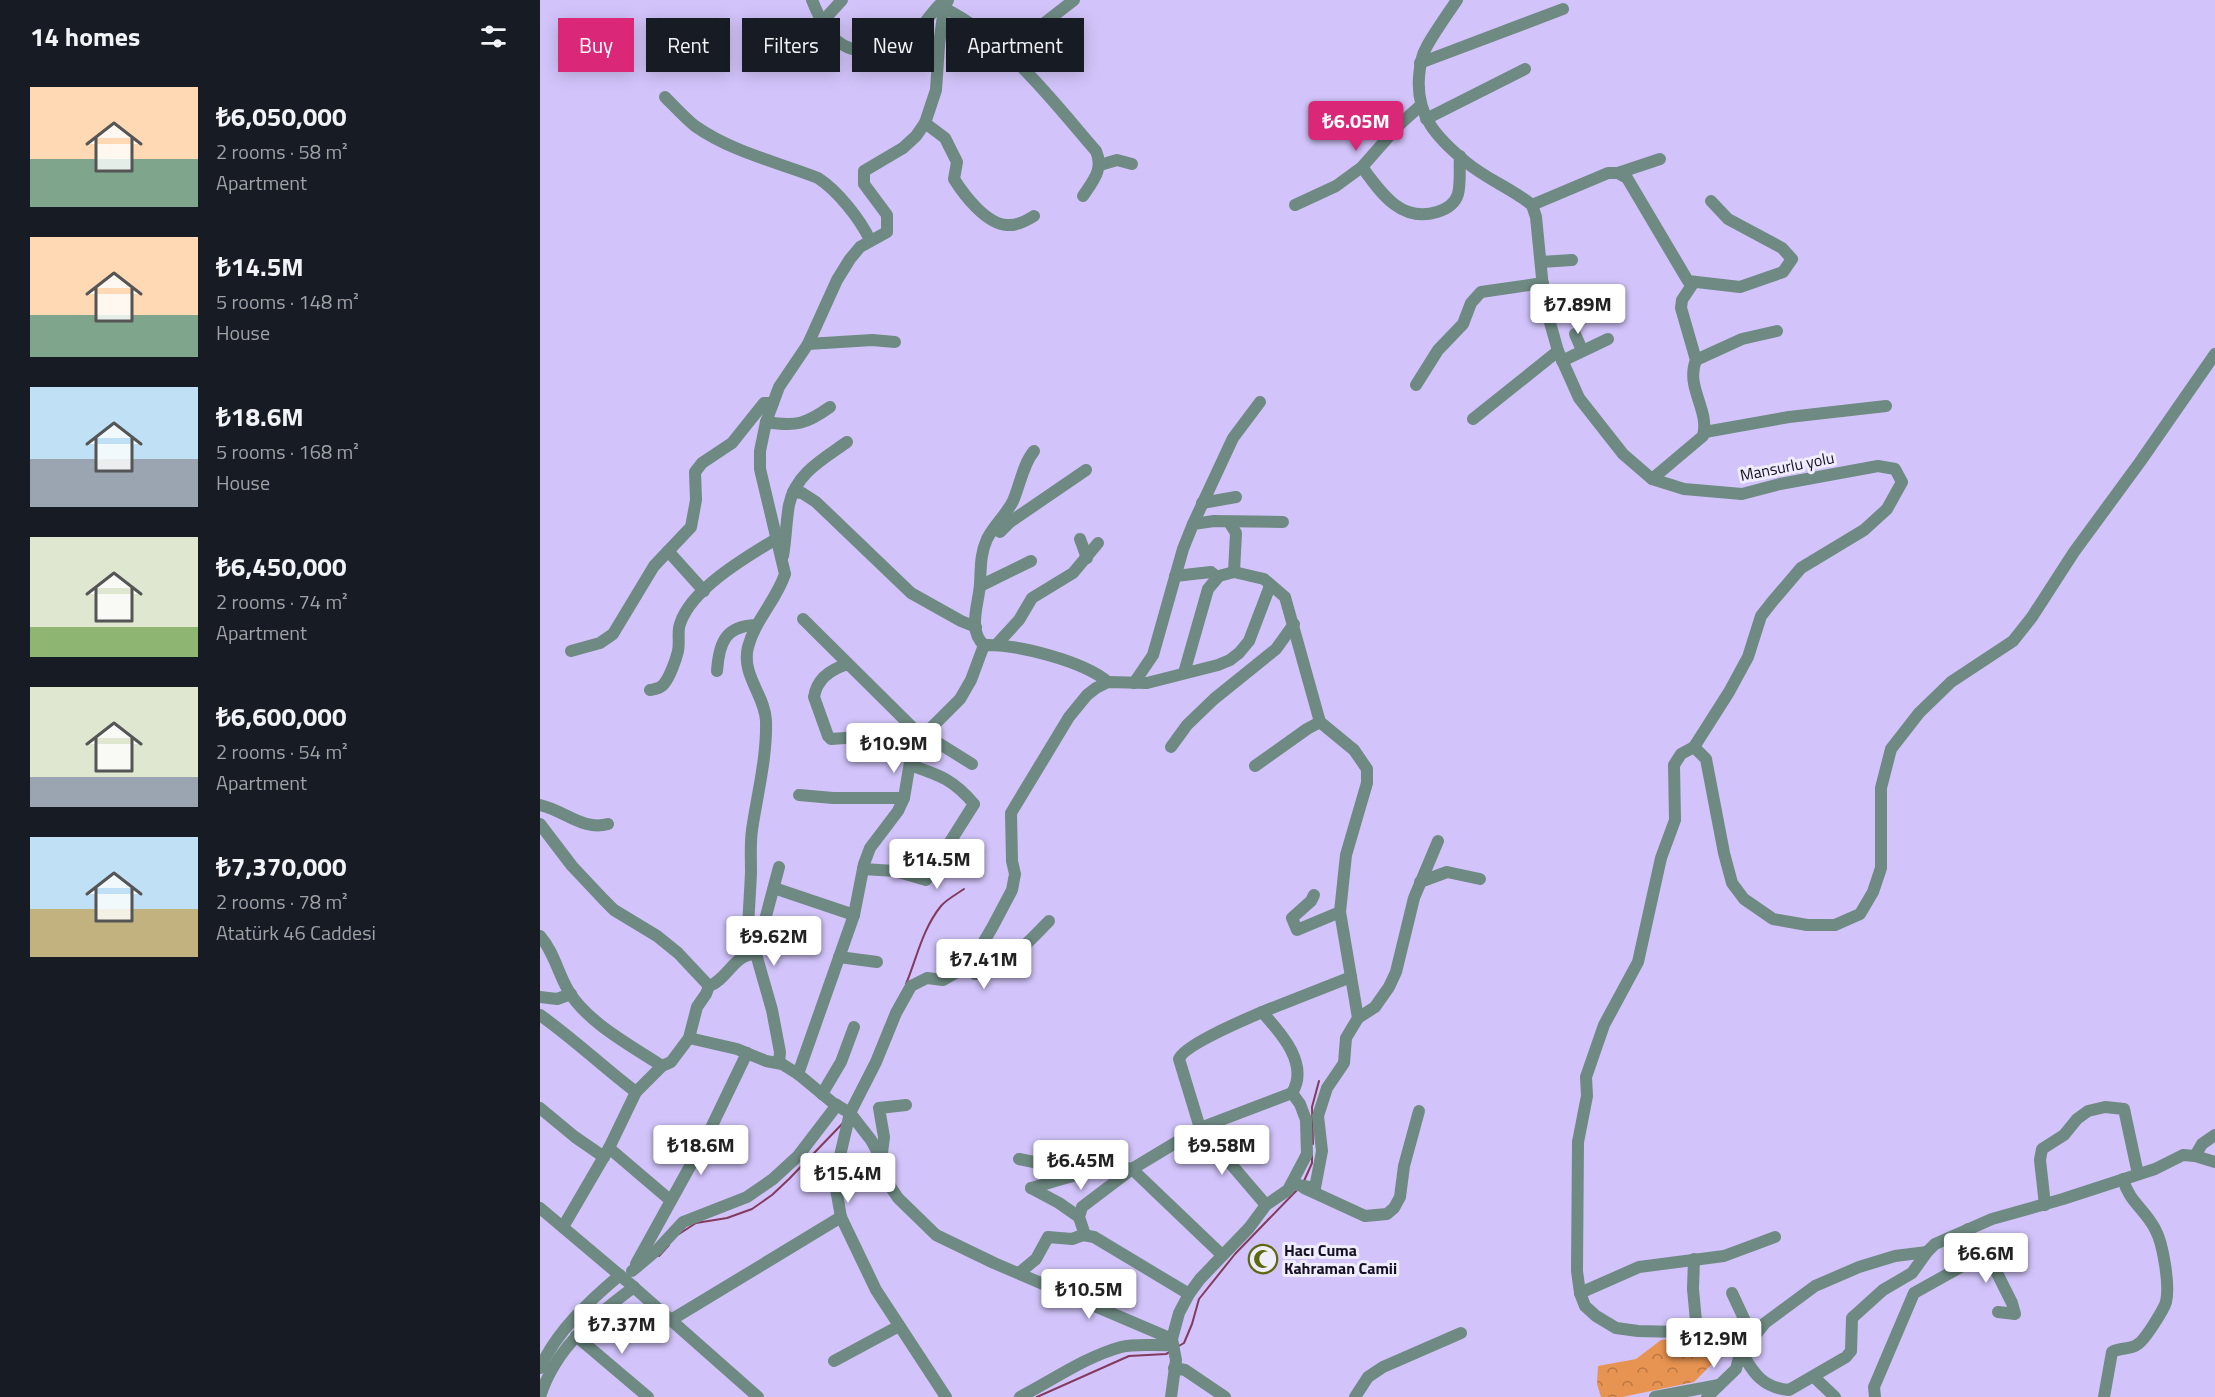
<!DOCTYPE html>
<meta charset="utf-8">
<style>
:root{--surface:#171b24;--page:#20242c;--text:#f1f3f6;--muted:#9ea1a6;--accent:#db2777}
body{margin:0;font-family:"Titillium Web",sans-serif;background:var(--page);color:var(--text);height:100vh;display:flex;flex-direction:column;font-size:22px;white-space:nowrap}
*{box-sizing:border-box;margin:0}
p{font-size:20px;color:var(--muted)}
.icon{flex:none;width:33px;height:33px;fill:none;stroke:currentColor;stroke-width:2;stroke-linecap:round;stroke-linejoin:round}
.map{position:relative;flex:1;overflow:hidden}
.drawer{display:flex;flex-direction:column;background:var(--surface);width:540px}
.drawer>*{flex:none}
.banner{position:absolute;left:18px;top:18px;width:570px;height:54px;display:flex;gap:12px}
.price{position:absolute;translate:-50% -51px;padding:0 14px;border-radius:6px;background:#fff;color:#222;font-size:20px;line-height:39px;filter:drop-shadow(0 2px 3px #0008)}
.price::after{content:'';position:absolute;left:50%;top:36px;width:18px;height:14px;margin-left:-9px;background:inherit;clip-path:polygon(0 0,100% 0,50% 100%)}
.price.on{background:var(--accent);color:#fff}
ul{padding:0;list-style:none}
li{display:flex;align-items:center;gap:18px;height:150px;padding:0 30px}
li span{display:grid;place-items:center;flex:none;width:168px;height:120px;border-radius:0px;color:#555}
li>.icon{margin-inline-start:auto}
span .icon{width:72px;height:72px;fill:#fffc;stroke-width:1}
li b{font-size:26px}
h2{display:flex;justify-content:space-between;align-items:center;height:72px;padding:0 30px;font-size:26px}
.pill{padding:0 21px;border-radius:0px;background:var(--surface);box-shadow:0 3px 15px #0003;font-size:21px;line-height:54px}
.pill.on{background:var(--accent);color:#fff}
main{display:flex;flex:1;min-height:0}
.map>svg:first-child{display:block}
.forest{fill:url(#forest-crowns)}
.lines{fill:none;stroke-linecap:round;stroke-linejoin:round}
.stream{stroke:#823a5d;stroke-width:2}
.minor{stroke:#6e8a82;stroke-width:12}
.labels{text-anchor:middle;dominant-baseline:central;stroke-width:6;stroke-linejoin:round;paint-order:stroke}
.street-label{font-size:16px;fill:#161023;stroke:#efecfc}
.poi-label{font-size:16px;font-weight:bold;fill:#161023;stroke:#efecfc;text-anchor:start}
</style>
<main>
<section class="drawer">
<h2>14 homes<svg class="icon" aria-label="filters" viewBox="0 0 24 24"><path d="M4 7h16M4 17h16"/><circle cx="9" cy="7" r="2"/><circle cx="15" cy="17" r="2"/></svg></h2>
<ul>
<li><span style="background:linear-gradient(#ffd9b3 60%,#7fa58c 0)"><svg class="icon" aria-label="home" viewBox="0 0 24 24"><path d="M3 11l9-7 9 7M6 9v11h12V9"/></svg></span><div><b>₺6,050,000</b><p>2 rooms · 58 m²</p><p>Apartment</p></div></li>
<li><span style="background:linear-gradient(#ffd9b3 65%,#7fa58c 0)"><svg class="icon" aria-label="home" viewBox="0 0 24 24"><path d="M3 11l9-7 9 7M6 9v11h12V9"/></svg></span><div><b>₺14.5M</b><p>5 rooms · 148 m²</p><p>House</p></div></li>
<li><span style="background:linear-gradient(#bfe0f5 60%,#9aa5b1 0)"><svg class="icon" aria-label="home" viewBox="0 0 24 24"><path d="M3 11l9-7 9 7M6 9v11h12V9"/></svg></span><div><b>₺18.6M</b><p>5 rooms · 168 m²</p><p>House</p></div></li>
<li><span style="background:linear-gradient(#dfe7d0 75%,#8fb573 0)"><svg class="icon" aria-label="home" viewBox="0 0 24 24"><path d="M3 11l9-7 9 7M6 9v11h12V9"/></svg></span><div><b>₺6,450,000</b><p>2 rooms · 74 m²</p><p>Apartment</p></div></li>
<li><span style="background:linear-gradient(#dfe7d0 75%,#9aa5b1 0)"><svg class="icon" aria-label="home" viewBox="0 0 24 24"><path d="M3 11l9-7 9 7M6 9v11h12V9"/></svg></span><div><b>₺6,600,000</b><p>2 rooms · 54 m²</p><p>Apartment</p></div></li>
<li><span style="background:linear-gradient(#bfe0f5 60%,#c2b280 0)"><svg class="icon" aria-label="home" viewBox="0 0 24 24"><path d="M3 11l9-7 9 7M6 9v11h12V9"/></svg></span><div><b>₺7,370,000</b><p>2 rooms · 78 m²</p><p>Atatürk 46 Caddesi</p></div></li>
</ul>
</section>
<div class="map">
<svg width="1675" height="1397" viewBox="0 0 1675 1397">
<defs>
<pattern id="forest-crowns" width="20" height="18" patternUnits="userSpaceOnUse" patternTransform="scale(1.5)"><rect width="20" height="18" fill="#e79351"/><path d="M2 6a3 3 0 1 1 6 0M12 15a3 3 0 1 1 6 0" fill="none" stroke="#ba7743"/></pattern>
</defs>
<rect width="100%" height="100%" fill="#d2c4fa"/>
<path class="forest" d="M1153,1337L1176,1341L1186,1350L1154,1382L1082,1397H1061L1057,1384L1058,1366L1096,1359L1121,1340Z"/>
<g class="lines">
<g class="stream">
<path d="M366,984C377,957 383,928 401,906C407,899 417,894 424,889"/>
<path d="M773,1144L772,1107L779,1081"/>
<path d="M764,1181L772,1163V1155"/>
<path d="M139,1234L156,1223L187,1218L212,1209L232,1195L249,1179L303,1123"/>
<path d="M119,1256L129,1245"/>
<path d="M637,1347L644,1343L652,1324L659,1299L695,1254L757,1190"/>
<path d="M497,1397L589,1356L626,1354L630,1352"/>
</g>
<g class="minor">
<path d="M272,0C286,35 299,54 339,52C347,51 358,50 365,45C381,33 389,12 405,0"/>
<path d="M917,0C907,15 896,30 887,46C881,56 880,66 879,77C876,116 897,138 926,162C946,179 971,188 992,205L996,217L1003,288L1009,319L1018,351L1039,398L1083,454L1112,479L1144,489L1202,494L1240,484L1338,466L1355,469L1362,482L1347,509L1324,530L1261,568L1232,602L1221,616L1208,657L1189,692L1154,747"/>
<path d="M404,8C466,39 511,99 556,151C564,169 553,181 543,196"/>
<path d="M283,21L302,0"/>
<path d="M466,53L534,0"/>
<path d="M880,63L1023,9"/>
<path d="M125,97C135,107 145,118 155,126C192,152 237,162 278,178C298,191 320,219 330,240"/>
<path d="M886,119L985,69"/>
<path d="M385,123L405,138L417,162L414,179C424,195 446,224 467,225C477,226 486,221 494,216"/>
<path d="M560,165L577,160L592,164"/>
<path d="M822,167C841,193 861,223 897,212C907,209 915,204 918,194C921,182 919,168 920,156"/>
<path d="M1078,173L1120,159"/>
<path d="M755,205L796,186L822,167L859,125L880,106"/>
<path d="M992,205L1068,173H1078L1087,178L1148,281L1200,287L1243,272L1252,259L1242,248L1188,219L1171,201"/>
<path d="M1001,262L1032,260"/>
<path d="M1154,282L1142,300L1141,308L1156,360"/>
<path d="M1035,334L1042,350"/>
<path d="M268,344L332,340L355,342"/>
<path d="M1675,354L1600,462L1534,552L1492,617L1473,641L1411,682L1379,713L1351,749L1341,788V868L1333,892L1320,914L1295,925H1267L1233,919L1204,899L1192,883L1184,853L1166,759L1154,747L1141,754L1134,765L1135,820L1121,858L1098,962L1064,1025L1046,1077L1047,1096L1038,1142L1037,1271L1040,1293L1045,1306L1056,1316L1076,1328L1098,1331L1180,1333C1209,1342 1203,1386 1249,1390L1306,1357L1311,1351L1312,1318L1343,1290L1372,1273L1387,1252L1395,1244L1452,1219L1523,1199L1615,1169L1643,1155L1655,1156L1675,1162"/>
<path d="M1022,361L1068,339"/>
<path d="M876,385L898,350L923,324L931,303L941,292L1003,283"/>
<path d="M933,419L1018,351"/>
<path d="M226,422C256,427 266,424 290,407"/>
<path d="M1165,432L1249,417L1346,406"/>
<path d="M1112,479L1163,436C1170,410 1145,387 1156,360L1202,339L1237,331"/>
<path d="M253,492L262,493L276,502L371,593L421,621L436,627"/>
<path d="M662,503L696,497"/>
<path d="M689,522L696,533L694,572"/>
<path d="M653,524L674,521L743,522"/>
<path d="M460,532L470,522L546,470"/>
<path d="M540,539L547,558"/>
<path d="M128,551L164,591"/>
<path d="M243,556C246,539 246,522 249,505C255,474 283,459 307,442"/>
<path d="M635,576L671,572L677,577"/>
<path d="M440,586L491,561"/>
<path d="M263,619L382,737L333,736L291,739L288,736L274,697C277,678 291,669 308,664"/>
<path d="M444,645C427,630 439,603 440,584C441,568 440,554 447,539C454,525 466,515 473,501C480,485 483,464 494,451"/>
<path d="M456,645L479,620L492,598L533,573L558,543"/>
<path d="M31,651L60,643L73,634L114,566L151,527L156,500L155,472L162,463L192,443L224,403H233"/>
<path d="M177,671C179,643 185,626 216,625"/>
<path d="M644,673L668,589L679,576L694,572L724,579L745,597L780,722L814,750L827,769V783L806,855L800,912L818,1018L806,1038L804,1063L787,1088L778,1116L782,1151L775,1188L752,1184"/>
<path d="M594,683L613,655L643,549L653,524L693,438L720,402"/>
<path d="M110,690C115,689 119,689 123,685C129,679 136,660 138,651C140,642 137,632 140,624C151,589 206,557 236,539"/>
<path d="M384,734L432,764"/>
<path d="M631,747L647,725L674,699L736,649L754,624"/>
<path d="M715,766L767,729L780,722"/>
<path d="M259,795L293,798H364"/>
<path d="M0,805C24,810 43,831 68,824"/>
<path d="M0,824L32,866L64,900L74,910L117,936L138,953L169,986"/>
<path d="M323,869L355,871L386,880L434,804C413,779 399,775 370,765"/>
<path d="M880,882L907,872L940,879"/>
<path d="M234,888L314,915"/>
<path d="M774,895L771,901L752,918L757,930L800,912"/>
<path d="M0,936C14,952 18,973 28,990C46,1022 92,1046 122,1066"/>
<path d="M208,954C207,926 210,899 211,872C211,858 210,844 212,830C217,795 227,758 226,721C225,695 201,675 208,647C215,620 236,601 245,574L220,469V451L226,422L239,387L268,344L297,280L310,259L320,247L347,232V215L324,184V171L363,148L376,136L385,123L396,90L399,45L404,8L408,0"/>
<path d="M299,957L337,962"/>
<path d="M431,964L435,974C459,976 493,937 509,921"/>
<path d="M0,997L17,999L31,994"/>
<path d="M722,1012L811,977"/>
<path d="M0,1015C34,1039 63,1067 96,1092"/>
<path d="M818,1018L835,1007L849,987L856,972L874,898L898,841"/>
<path d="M149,1038L197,1049L226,1061L242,1064L258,1074L293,1103L310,1113L331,1140L340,1157L348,1183L358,1198L396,1235L454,1263L632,1339"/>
<path d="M239,1063L240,1052L232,1010L216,954L239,867"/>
<path d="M258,1074L314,915L324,864L330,848L358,811L364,798L371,756L379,740L420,699L431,680L444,645C477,644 543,661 568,682"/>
<path d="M282,1094L301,1062L314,1027"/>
<path d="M0,1108L35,1137L64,1157"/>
<path d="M69,1148L130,1200"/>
<path d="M1655,1156L1662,1144L1675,1135"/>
<path d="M479,1159L548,1173"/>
<path d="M341,1161L344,1137L339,1108L366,1105"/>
<path d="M491,1188C514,1182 571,1162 592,1169L682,1255"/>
<path d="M491,1188L519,1203L539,1217"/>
<path d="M764,1188L825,1216L847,1214L854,1208L860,1197L864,1166L879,1111"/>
<path d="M1505,1205L1500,1160L1502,1149L1524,1135L1537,1119L1548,1111L1565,1107L1584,1109L1598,1174"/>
<path d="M0,1208L89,1283L218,1397"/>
<path d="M301,1217L296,1189L299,1160L310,1113L336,1062L356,1013L371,986L387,978L403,980L431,964L453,926L472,890L475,874L472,861L471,813L529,717L547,695L556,688L568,682L607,683L678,665L690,660L699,653L709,641L730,586"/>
<path d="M23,1227L69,1148L96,1092L122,1066L131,1062L149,1038L157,1007L166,994L169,986C187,980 194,954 215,954"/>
<path d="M545,1235L539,1217L542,1207L592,1169L660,1128L752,1093"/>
<path d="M1154,1259L1153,1289L1157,1332"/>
<path d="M1435,1259L1449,1257L1472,1303L1475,1314L1458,1312"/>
<path d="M96,1264L169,1132L207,1053"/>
<path d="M92,1271L117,1250L143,1222L207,1197L233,1179L258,1156L297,1105"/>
<path d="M479,1273L496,1259L508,1237L532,1239L543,1235L554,1237L649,1294"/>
<path d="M1040,1293L1099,1267L1184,1256L1235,1237"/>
<path d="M1192,1293L1213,1338"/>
<path d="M131,1320L301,1217L336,1290L406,1397"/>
<path d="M36,1336L108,1397"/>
<path d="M294,1361L359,1326"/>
<path d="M0,1368C17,1331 49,1301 80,1275"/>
<path d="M634,1368L645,1370L685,1397"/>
<path d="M1274,1377L1295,1397"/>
<path d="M0,1397C15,1348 55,1316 94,1287"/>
<path d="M480,1397C513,1380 545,1357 581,1347C597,1343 617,1346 633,1345"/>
<path d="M631,1397L636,1360L632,1339L639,1313L649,1294L660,1279L709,1228L726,1205L748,1190L767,1154L766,1120L760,1104L752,1093C770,1064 740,1032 722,1012C706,1019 644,1045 639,1059L660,1128L726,1205"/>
<path d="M815,1397L828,1377L843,1367L921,1333"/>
<path d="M1115,1397L1179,1385"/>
<path d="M1167,1397L1196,1369L1200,1354L1225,1323L1275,1286L1319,1267L1355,1256L1387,1252"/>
<path d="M1335,1397L1334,1387L1374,1293L1435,1259L1428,1229"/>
<path d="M1564,1397L1572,1352C1581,1347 1591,1350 1598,1344C1605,1340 1624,1309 1626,1302C1630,1285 1623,1243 1615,1229C1605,1209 1589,1202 1583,1179"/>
</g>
</g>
<defs>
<g id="mosque-ring" transform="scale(1.5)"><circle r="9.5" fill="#efecfc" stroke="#5e680d" stroke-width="1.5"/><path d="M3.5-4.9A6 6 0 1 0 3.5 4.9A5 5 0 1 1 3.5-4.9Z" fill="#5e680d"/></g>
</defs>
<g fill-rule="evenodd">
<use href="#mosque-ring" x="723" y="1259"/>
</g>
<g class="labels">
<g class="street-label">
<text transform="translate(1247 466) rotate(-11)">Mansurlu yolu</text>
</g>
<g class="poi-label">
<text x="744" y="1250">Hacı Cuma<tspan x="744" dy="18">Kahraman Camii</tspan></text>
</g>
</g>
</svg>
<b class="price on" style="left:816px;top:152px">₺6.05M</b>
<b class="price" style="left:1038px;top:335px">₺7.89M</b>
<b class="price" style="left:354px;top:774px">₺10.9M</b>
<b class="price" style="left:397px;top:890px">₺14.5M</b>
<b class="price" style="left:234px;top:967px">₺9.62M</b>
<b class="price" style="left:444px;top:990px">₺7.41M</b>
<b class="price" style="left:161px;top:1176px">₺18.6M</b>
<b class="price" style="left:682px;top:1176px">₺9.58M</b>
<b class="price" style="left:541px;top:1191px">₺6.45M</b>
<b class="price" style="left:308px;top:1204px">₺15.4M</b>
<b class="price" style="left:1446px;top:1284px">₺6.6M</b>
<b class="price" style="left:549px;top:1320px">₺10.5M</b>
<b class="price" style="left:82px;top:1355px">₺7.37M</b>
<b class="price" style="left:1174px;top:1369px">₺12.9M</b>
<div class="banner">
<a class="pill on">Buy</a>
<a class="pill">Rent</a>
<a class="pill">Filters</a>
<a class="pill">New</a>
<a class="pill">Apartment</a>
</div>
</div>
</main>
